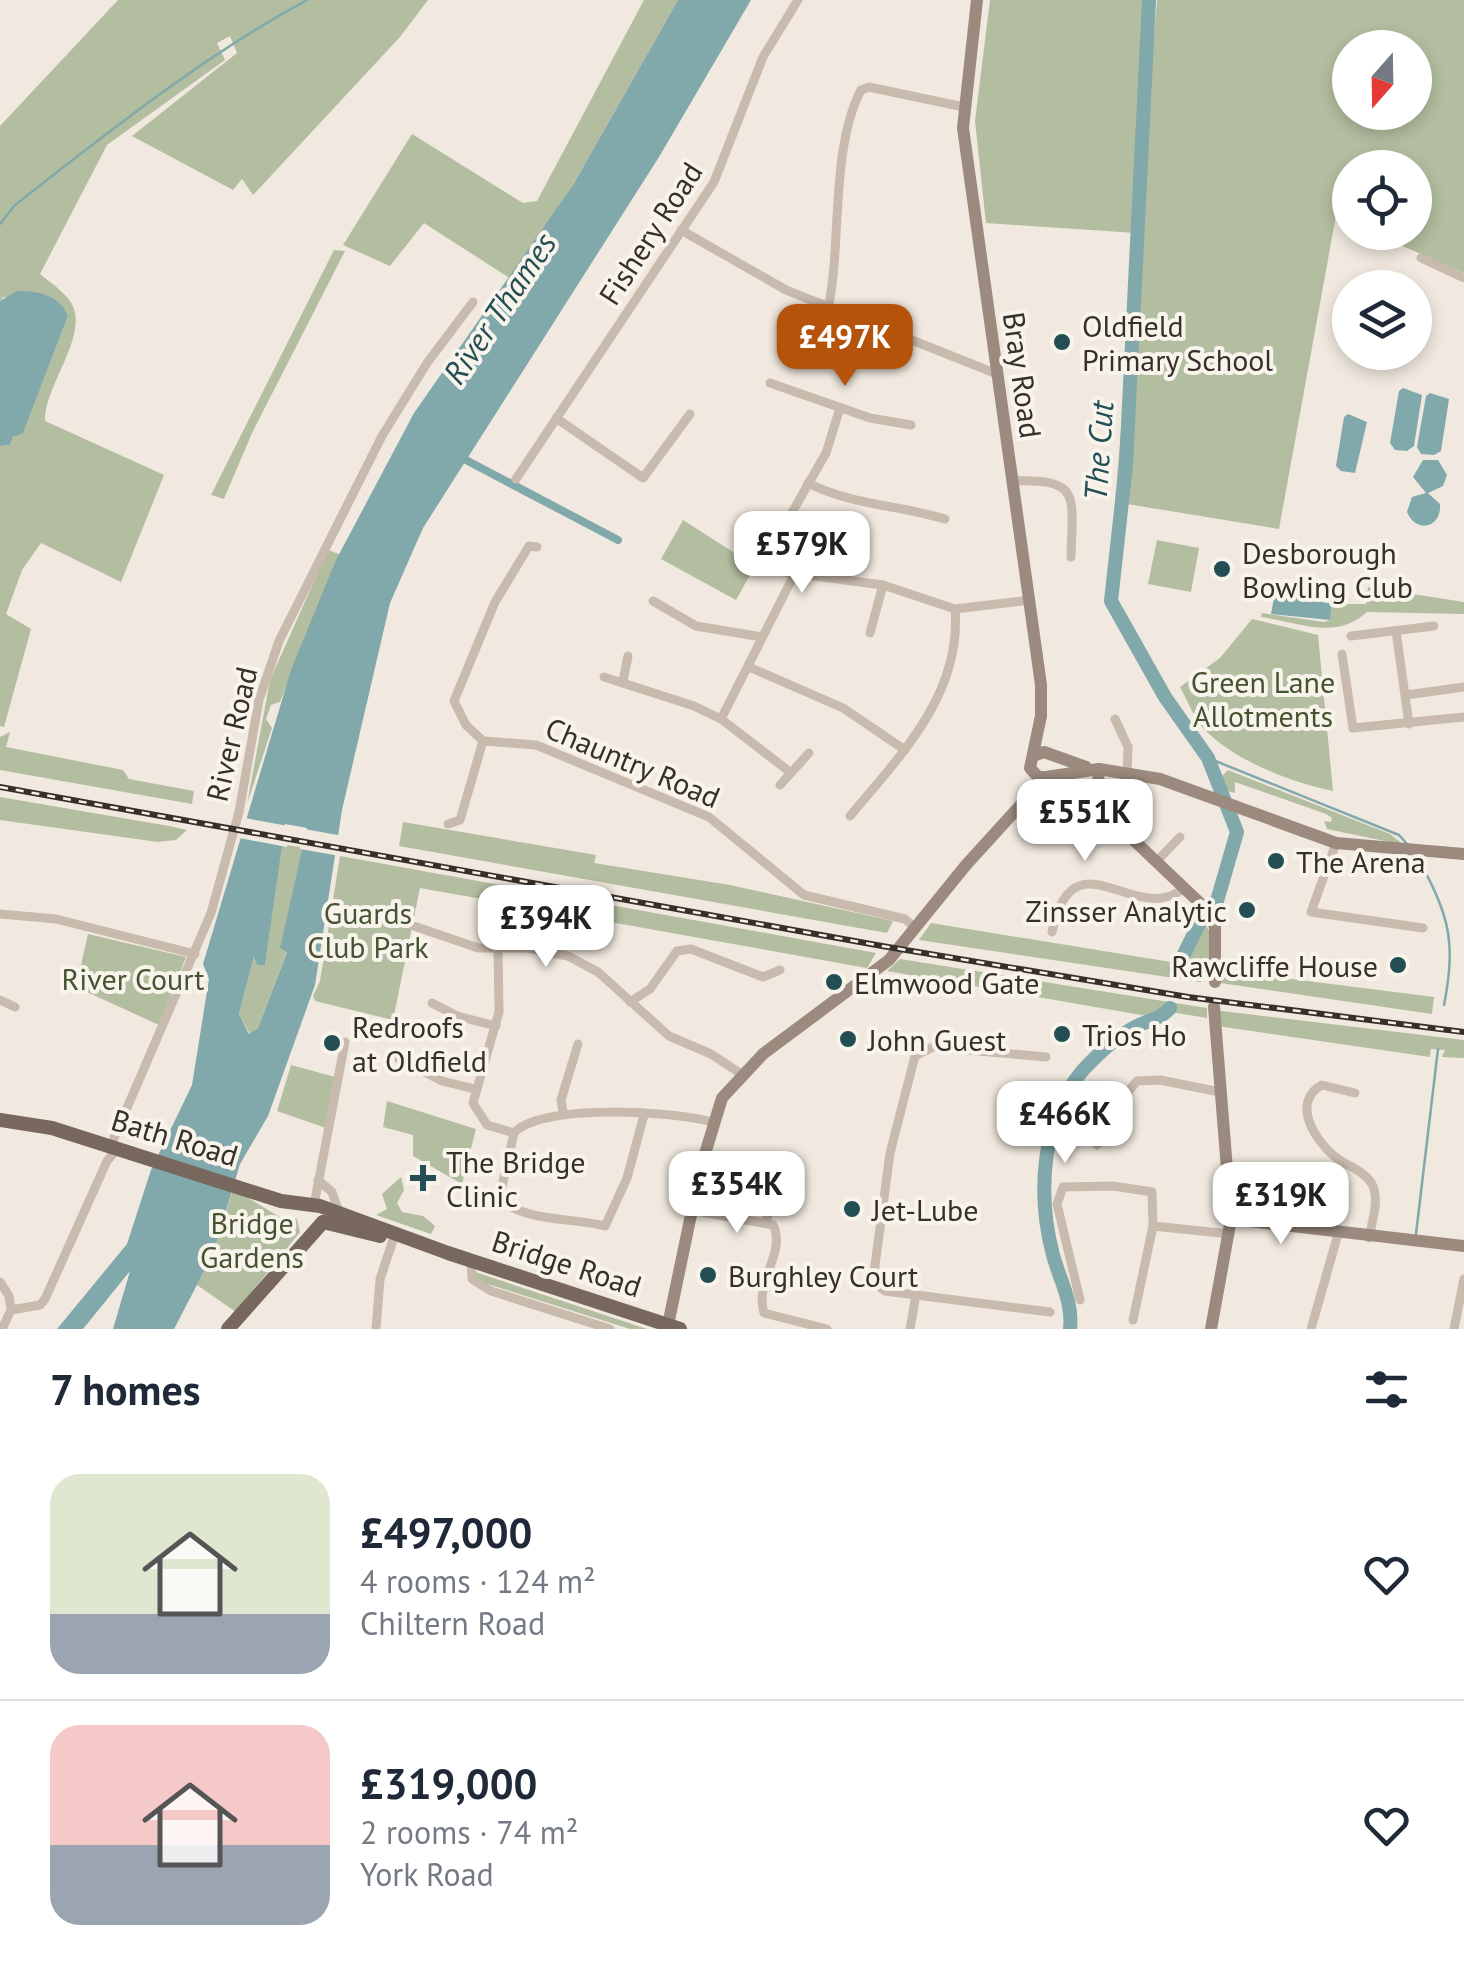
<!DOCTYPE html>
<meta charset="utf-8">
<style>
:root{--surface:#fff;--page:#f2f2f3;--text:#1f2937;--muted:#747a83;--line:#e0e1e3;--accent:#b45309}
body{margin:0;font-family:"PT Sans",sans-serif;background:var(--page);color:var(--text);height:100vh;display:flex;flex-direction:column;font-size:38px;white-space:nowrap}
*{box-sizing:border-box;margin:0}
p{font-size:32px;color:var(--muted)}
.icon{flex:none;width:55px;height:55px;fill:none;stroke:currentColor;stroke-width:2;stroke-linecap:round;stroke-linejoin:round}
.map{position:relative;height:1329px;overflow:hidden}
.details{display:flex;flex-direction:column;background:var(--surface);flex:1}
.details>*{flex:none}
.needle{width:65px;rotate:200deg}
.fabs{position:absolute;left:1332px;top:30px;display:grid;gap:20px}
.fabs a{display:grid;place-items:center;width:100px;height:100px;border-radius:50%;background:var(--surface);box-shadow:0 5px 15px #0003;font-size:50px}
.price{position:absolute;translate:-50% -85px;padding:0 22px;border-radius:20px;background:#fff;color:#222;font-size:32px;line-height:65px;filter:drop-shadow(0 2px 5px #0008)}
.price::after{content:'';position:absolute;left:50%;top:60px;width:30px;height:22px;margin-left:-15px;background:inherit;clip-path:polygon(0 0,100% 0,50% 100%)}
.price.active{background:var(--accent);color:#fff}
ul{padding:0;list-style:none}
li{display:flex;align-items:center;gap:30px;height:250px;padding:0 50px}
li+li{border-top:2px solid var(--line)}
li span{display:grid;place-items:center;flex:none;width:280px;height:200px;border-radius:30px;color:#555}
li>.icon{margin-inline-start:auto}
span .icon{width:120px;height:120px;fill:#fffc;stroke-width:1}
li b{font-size:42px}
h2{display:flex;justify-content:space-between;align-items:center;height:120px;padding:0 50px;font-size:42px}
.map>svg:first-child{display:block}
.green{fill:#b3bea0;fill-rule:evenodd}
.water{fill:#81a8ab;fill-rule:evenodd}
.pier{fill:#f1e9df}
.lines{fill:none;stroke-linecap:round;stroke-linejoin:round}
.stream{stroke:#81a8ab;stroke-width:2.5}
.canal{stroke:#81a8ab;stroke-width:8}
.river{stroke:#81a8ab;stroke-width:14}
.street{stroke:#c8baac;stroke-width:9}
.secondary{stroke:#9b8a7d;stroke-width:12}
.primary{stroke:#77675d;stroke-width:14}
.rail-casing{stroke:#372f2a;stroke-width:6}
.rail{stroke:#f8f3eb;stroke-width:2.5;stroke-dasharray:8;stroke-linecap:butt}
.poi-dot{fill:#234f54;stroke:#f8f3eb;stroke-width:4}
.labels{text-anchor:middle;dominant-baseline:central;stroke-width:8;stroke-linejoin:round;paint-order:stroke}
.street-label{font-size:30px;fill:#372f2a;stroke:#f8f3eb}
.poi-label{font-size:30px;fill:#372f2a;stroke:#f8f3eb;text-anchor:start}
.park-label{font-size:30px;fill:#455330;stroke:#f8f3eb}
.water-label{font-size:32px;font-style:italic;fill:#234f54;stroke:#f8f3eb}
</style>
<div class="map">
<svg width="1464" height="1329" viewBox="0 0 1464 1329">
<rect width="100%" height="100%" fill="#f1e9df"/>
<g class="green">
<path d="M118,0H428L400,37L253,195L242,179L233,190L132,136L237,53L230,36L217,43L225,60L107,145L40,274C50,282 63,291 70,301C92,332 44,385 45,421L164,475L121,582L41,543L22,570L6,614L31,629L4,727L0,726V446L10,445L13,437L23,432L68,316L4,297L0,301V126Z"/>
<path d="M644,0H678L573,185L511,279L424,223L390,266L343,245L412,134L523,203L537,201Z"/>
<path d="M990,0H1144L1136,233L986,223L975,121Z"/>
<path d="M1157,0H1464V273L1373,233L1415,232V168H1350V215L1347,204L1337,210L1279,529L1115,502ZM1350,48H1415V112H1350Z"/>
<path d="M334,250L345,251L252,433L224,499L211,495Z"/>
<path d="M683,520L755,566L736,600L661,559Z"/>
<path d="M1157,540L1199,548L1191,592L1148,584Z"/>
<path d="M328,550L339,554L280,702L271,705L266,719L272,728L247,804L270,680Z"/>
<path d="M1368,587L1464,602V614L1367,612C1335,641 1300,622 1261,617L1262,613L1324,622L1330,620L1332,604H1366Z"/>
<path d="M1252,619L1318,635L1333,791C1290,782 1235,761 1204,729C1194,718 1187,700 1180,687L1220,658Z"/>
<path d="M10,732L6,747L123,770L129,779L194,791L192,804L0,770V737Z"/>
<path d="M1228,770L1390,834L1404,845L1327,829L1324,821L1331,822L1332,818L1326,814L1235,782V793L1228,791L1221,777Z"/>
<path d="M0,797L169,826L187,830L176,840L158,842L0,820Z"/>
<path d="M403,822L596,855L594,863L730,885L893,921L887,933L399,846Z"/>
<path d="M281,844L305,848L287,951L258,1028L250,1034L239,1014L254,956L265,965Z"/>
<path d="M340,856L876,953L867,968L420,888L393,1020L315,1001L313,996L320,981Z"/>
<path d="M931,923L1171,962L1194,925L1204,924C1222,941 1211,963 1201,982L919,940Z"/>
<path d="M88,934L186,957L159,1025L76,987Z"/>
<path d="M900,959L1207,1008V1018L1177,1013L1147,1016L887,971Z"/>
<path d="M1221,970L1434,997L1432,1014L1220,983Z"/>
<path d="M1214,1010L1464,1040V1058L1442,1057L1445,1050L1431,1049L1430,1057L1217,1026Z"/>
<path d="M291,1065L335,1077L326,1128L277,1111Z"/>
<path d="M387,1101L476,1129L462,1184L413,1156V1135L383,1127Z"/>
<path d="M401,1177L404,1190L397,1203L402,1212L423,1216L435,1226L431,1234L376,1215L387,1209L382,1194Z"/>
<path d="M233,1189L283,1219H297L300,1232L236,1312L197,1285L213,1254Z"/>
<path d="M472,1271L647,1329H630L478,1281Z"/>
</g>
<g class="water">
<path d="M678,0H751L659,157L423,528L390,603L342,810L315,985L268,1116L240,1164L213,1254L174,1329H113L130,1271L83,1329H57L127,1244L151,1170L192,1085L209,979L203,964L291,670L336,560L414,413L573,185ZM285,824L307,828L280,948L287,952L258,1028L249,1034L239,1014L254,956L257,965H265Z"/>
<path d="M17,291C39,291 60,295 68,316L23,433L13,437L10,445L0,446V301Z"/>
<path d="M1403,388L1422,395L1414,446L1407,451L1395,450L1390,443L1399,391Z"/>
<path d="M1430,393L1449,399L1441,451L1434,455L1421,454L1417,447L1426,396Z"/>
<path d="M1348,414L1367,422L1355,473L1341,471L1336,466L1344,417Z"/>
<path d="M1423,460H1438L1447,475L1443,486L1428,493L1440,504C1442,528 1416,534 1407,512L1412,497L1426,493L1413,477Z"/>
<path d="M1275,592L1332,604L1330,620L1271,614Z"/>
</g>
<path class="pier" d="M239,817L343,836L340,856L300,849L302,832L289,830L287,847L234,837Z"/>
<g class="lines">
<g class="stream">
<path d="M0,224L15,205C110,131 202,57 307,0"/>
<path d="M1208,758L1399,835L1408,845"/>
<path d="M1416,854C1448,914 1457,938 1444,1005"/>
<path d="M1416,1234L1438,1049"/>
</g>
<path class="canal" d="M466,460L618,540"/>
<g class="river">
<path d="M1149,0L1126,465L1111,601L1165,697L1208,758L1237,832L1217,901L1199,924L1176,970"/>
<path d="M1070,1329C1073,1301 1060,1281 1053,1255C1037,1195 1041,1119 1083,1070C1098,1054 1117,1036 1137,1026C1149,1020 1161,1019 1170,1008"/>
</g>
<g class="street">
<path d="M681,230L786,290L997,374"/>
<path d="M1421,258L1464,278"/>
<path d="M828,309C842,245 830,150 861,90L869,87L964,107"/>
<path d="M770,383L870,418L911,425"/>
<path d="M840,408L826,453L774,544L784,572L883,585L955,609L1030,600"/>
<path d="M556,418L643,478L690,414"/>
<path d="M516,479L714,182L763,57L798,0"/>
<path d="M1012,481C1083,478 1072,497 1071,557"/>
<path d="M808,483C851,505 899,505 945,519"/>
<path d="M653,601L696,626L762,637"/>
<path d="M1396,631L1409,724"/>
<path d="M870,633L883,585"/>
<path d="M1351,636L1434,626"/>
<path d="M1342,654L1353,728L1464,717"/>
<path d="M749,667L843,708L905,750"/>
<path d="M604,677L694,706L721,719"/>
<path d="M623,681L628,656"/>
<path d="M1406,695L1464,687"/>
<path d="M1115,719L1128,747L1127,773"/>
<path d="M483,741L536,745L709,817L804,895L905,919L914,927"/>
<path d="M790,772L721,719L794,575"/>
<path d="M780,785L809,753"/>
<path d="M850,816C900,756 962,694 955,609"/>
<path d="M448,824L460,820L483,741L466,725L454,701L495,602L529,546L537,547"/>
<path d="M1336,843L1311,912L1423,928"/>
<path d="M1156,862L1180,837"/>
<path d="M0,914L56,919L195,954"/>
<path d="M411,925L478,948H527L568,956L598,972L669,1036L711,1054L743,1075"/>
<path d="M1052,932C1073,831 1134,927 1183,889"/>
<path d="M498,948L499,1012L473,1103L487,1125L514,1133"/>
<path d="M0,1000L15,1007"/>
<path d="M630,1002L650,989L677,951L691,949L763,977L780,970"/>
<path d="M432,1003L457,1016L496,1026"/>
<path d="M1046,1057L933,1047L915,1056L890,1153L874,1273L877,1285L885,1291L1050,1312"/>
<path d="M399,1059L442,1081L475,1089"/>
<path d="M1355,1093L1322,1085C1291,1102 1314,1139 1334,1156C1346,1166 1364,1170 1372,1184C1380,1199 1372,1221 1369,1238"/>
<path d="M563,1112L561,1100L578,1044"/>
<path d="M644,1115L627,1178L605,1226C574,1218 525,1221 503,1201L501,1191L514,1133C540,1103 675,1111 712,1122"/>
<path d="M111,1145L211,913L239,812L259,700L279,641L382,436L427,363L473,302"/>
<path d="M1097,1145L1116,1106L1137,1081L1160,1080L1220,1092"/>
<path d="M318,1180L332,1192L339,1212"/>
<path d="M314,1205L345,1042"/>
<path d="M691,1210L773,1225C787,1252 754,1281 764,1313L827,1329"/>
<path d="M767,1220L770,1192"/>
<path d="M471,1261L472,1279L491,1291L610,1329"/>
<path d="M0,1282L9,1296L11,1310"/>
<path d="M1080,1300L1057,1204L1063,1187L1113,1186L1152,1192L1153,1226"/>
<path d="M1133,1320L1153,1226L1230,1234"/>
<path d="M2,1329L11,1310L40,1305L45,1299L107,1161L117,1149"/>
<path d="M376,1329L380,1279L393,1240"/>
<path d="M910,1329L916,1295"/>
<path d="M1311,1329L1338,1234"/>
<path d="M1454,1329L1464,1279"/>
</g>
<g class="secondary">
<path d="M977,0L963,128L1041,685V716L1030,768L1038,777H1046"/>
<path d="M1033,756L1044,752L1086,767"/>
<path d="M1099,769L1097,798L1102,810L1202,905L1215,926V982"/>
<path d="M1231,1219L1464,1246"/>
<path d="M668,1325L701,1167L722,1098L763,1054L889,960L966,865L1046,777L1099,769L1160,779L1336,843L1464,854"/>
<path d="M1211,1329L1231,1219L1214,1007"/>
</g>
<g class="primary">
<path d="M0,1120L52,1128L281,1201L320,1206L448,1253L680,1329"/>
<path d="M323,1222L380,1236"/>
<path d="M228,1329L323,1222"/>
</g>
<g class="rail-casing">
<path id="rail" d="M0,787L882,946L1188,997L1464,1032"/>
</g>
<use href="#rail" class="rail"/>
</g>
<g class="poi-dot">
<circle cx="1062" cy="342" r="10"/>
<circle cx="1222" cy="569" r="10"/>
<circle cx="1276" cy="861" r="10"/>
<circle cx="1247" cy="910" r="10"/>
<circle cx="1398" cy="965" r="10"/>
<circle cx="834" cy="982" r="10"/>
<circle cx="1062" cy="1034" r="10"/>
<circle cx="848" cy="1039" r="10"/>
<circle cx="332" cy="1043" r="10"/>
<path d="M418 1163h10v10h10v10h-10v10h-10v-10h-10v-10h10z"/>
<circle cx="852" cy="1209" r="10"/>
<circle cx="708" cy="1275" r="10"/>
</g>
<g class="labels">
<g class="street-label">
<text transform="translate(650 233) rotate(-57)">Fishery Road</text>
<text transform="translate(1023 375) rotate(82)">Bray Road</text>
<text transform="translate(231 734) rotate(-77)">River Road</text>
<text transform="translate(633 762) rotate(23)">Chauntry Road</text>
<text transform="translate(175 1137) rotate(17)">Bath Road</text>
<text transform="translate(567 1263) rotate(18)">Bridge Road</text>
</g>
<g class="poi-label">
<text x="1082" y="325">Oldfield<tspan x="1082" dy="34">Primary School</tspan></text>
<text x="1242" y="552">Desborough<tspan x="1242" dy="34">Bowling Club</tspan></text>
<text x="1296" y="861">The Arena</text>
<text x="1227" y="910" text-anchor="end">Zinsser Analytic</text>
<text x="1378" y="965" text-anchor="end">Rawcliffe House</text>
<text x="854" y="982">Elmwood Gate</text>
<text x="352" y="1026">Redroofs<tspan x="352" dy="34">at Oldfield</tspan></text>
<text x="1082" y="1034">Trios Ho</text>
<text x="868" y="1039">John Guest</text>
<text x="446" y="1161">The Bridge<tspan x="446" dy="34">Clinic</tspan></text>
<text x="872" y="1209">Jet-Lube</text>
<text x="728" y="1275">Burghley Court</text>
</g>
<g class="park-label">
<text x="1263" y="681">Green Lane<tspan x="1263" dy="34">Allotments</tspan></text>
<text x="368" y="912">Guards<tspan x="368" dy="34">Club Park</tspan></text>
<text x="133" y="978">River Court</text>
<text x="252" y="1222">Bridge<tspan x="252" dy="34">Gardens</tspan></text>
</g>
<g class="water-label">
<text transform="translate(499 308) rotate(-56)">River Thames</text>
<text transform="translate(1098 451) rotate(-86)">The Cut</text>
</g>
</g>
</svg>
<div class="fabs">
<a><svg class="needle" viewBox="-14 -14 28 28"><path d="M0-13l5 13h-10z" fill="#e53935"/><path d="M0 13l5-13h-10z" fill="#747a83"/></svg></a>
<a><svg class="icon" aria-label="locate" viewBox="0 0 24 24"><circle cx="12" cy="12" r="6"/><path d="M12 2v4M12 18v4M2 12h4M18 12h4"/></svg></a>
<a><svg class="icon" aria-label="layers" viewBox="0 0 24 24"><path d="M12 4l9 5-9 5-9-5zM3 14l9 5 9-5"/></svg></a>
</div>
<b class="price active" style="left:845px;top:389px">£497K</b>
<b class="price" style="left:802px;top:596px">£579K</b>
<b class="price" style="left:1085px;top:864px">£551K</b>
<b class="price" style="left:546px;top:970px">£394K</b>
<b class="price" style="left:1065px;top:1166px">£466K</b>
<b class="price" style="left:737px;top:1236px">£354K</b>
<b class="price" style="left:1281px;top:1247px">£319K</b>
</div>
<section class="details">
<h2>7 homes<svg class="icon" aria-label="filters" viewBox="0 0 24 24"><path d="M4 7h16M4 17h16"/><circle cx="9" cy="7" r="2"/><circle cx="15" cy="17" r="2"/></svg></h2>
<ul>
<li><span style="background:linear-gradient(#dfe7d0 70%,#9aa5b1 0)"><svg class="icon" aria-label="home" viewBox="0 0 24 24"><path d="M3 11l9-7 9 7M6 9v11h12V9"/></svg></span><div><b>£497,000</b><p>4 rooms · 124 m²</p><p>Chiltern Road</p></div><svg class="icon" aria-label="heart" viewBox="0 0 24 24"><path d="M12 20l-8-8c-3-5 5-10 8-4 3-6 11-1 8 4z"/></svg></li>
<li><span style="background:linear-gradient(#f6c9c9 60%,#9aa5b1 0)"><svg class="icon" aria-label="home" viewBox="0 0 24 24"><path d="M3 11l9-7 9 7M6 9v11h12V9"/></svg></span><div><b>£319,000</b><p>2 rooms · 74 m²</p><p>York Road</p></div><svg class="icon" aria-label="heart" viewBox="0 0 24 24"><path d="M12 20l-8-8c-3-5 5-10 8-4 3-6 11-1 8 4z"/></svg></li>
</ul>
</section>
